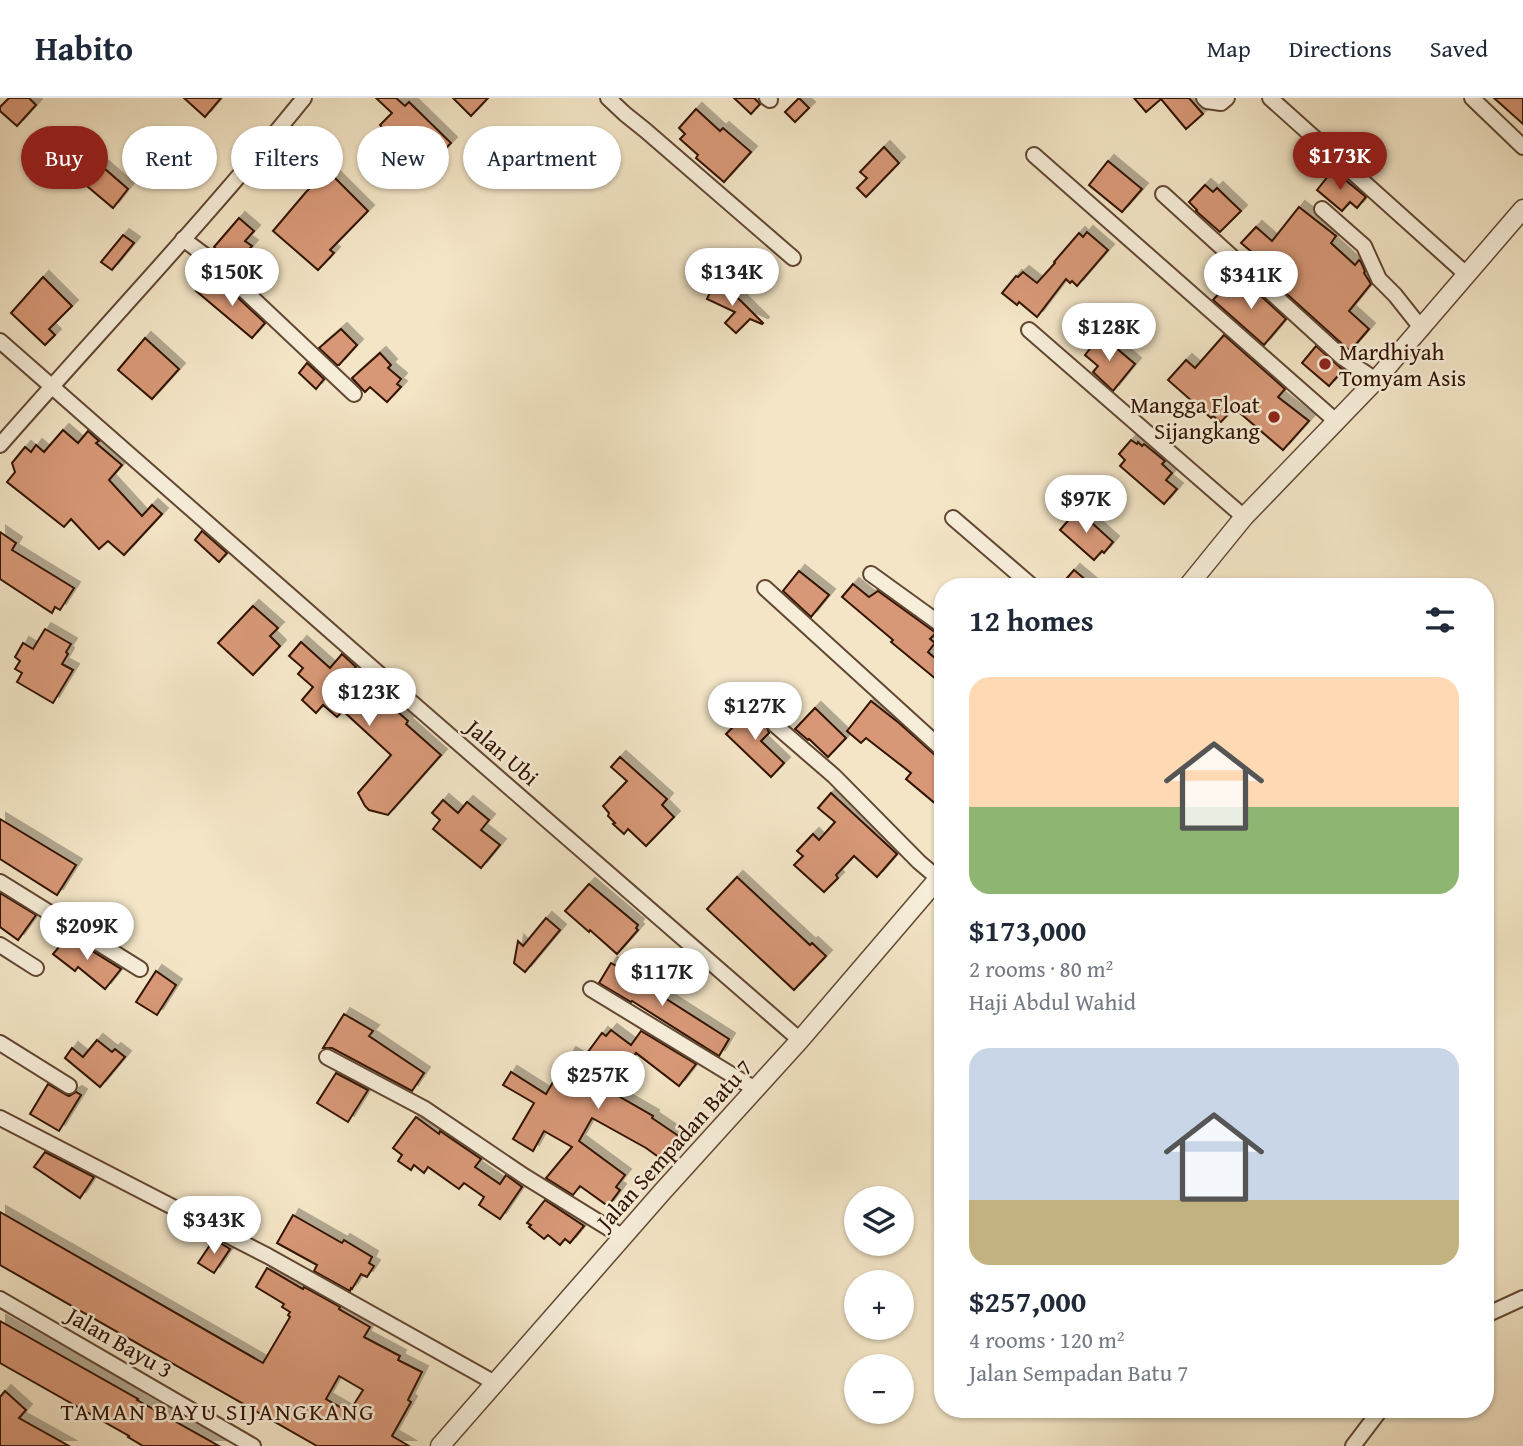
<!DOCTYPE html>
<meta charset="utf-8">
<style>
:root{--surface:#fff;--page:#f2f2f3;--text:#1f2937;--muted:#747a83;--line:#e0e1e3;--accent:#8f2418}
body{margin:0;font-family:"Gentium Book Plus",serif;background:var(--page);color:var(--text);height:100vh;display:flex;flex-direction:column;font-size:26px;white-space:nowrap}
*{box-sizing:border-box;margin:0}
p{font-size:23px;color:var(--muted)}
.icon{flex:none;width:38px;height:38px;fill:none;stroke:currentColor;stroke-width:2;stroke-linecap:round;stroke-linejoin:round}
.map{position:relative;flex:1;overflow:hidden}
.details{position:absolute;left:934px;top:480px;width:560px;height:840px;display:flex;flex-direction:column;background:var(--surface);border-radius:28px;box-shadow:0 2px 5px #0004}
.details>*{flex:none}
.banner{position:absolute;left:21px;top:28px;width:665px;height:63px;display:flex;gap:14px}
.tools{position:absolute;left:844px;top:1088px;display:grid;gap:14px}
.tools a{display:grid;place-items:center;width:70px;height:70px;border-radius:50%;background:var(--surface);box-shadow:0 2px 5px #0004;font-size:35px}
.price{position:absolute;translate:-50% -60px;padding:0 16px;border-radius:24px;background:#fff;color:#222;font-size:23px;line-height:46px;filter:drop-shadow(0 2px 4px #0008)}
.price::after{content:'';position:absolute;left:50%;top:42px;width:21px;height:16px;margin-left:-10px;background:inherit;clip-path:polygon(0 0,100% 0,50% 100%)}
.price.current{background:var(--accent);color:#fff}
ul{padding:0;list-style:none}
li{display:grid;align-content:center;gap:14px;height:371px;padding:0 35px}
li span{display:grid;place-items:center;height:217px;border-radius:21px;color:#555}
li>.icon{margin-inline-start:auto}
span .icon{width:126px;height:126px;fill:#fffc;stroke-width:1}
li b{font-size:30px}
h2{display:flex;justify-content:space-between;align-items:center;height:84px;padding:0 35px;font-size:30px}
.pill{padding:0 24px;border-radius:32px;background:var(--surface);box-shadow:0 2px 5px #0004;font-size:24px;line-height:63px}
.pill.current{background:var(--accent);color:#fff}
header{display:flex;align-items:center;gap:42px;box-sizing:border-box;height:98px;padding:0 35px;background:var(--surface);border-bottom:2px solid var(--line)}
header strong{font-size:33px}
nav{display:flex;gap:38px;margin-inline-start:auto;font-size:24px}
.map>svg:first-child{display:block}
.building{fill:#d89877;stroke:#311200;stroke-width:2;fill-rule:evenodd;filter:url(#shadow)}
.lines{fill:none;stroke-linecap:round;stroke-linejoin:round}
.minor-casing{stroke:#624732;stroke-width:18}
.tertiary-casing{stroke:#624732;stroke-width:21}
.minor{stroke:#f7eeda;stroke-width:14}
.tertiary{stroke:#f7eeda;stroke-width:18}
.poi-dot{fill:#8f2418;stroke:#f7eeda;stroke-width:2.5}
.labels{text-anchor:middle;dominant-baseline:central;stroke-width:5;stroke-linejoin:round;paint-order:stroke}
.poi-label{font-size:23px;fill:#311200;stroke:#f7eeda;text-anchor:start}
.street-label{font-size:23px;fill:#311200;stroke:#f7eeda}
.neighbourhood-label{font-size:24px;letter-spacing:2px;fill:#311200;stroke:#f7eeda}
</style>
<header>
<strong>Habito</strong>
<nav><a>Map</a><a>Directions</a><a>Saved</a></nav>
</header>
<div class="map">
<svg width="1523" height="1348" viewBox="0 0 1523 1348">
<defs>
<filter id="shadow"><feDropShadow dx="6" dy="-6" stdDeviation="0" flood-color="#0004"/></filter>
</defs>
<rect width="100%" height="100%" fill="#f3e5c6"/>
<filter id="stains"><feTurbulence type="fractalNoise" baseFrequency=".00286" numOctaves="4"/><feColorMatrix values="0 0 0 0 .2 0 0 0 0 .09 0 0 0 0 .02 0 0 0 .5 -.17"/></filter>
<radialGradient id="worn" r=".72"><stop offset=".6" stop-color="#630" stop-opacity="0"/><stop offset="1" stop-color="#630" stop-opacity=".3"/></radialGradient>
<g class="building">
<path d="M9,0H29L36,7L17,28L0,13V9Z"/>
<path d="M184,0H221L205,19Z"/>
<path d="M376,0H396L405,8L409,4L451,45L425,72L380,27L392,15Z"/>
<path d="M453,0H488L471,18Z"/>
<path d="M734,0H754L760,6L751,16Z"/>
<path d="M799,0L809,10L795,24L785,14Z"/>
<path d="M1134,0H1189L1203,16L1186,31L1161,1L1146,14Z"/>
<path d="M1494,0H1523V26Z"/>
<path d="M696,11L720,33L723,30L751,54L724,84L696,60L698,57L680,41L685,36L679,30Z"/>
<path d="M74,44L128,91L113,110L56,62Z"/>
<path d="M884,49L899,65L866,99L857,90L867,80L860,74Z"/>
<path d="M1108,63L1142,91L1122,114L1089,87Z"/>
<path d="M1333,72L1366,99L1357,110L1350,104L1342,113L1317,92Z"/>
<path d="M328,73L368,113L330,152L334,155L318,172L273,133L306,94Z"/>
<path d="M1205,87L1213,94L1217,90L1241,113L1220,134L1196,113L1197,112L1189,104Z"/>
<path d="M1299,109L1336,138L1331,145L1355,167L1359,162L1361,164L1365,173L1364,175L1371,186L1349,213L1369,231L1350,253L1279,189L1285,182L1241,145L1256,129L1272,143Z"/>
<path d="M239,120L254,133L245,143L252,148L240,162L231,154L226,160L214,149Z"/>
<path d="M1087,134L1108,152L1077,188L1072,183L1070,185L1066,181L1037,219L1019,204L1017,207L1002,195L1016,178L1018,179L1023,174L1037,185L1055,165L1054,164L1079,135L1083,139Z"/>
<path d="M123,137L134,145L112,172L101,164Z"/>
<path d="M43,179L72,208L49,231L55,237L45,247L11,215Z"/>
<path d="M219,182L265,225L252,240L196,193L204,184L212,191Z"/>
<path d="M1234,182L1244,191L1248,186L1286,221L1264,247L1213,202L1222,192L1224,194Z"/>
<path d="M715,184L728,190L726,195L739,201L763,225L762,226L750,221L736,235L725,225L735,214L707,201Z"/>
<path d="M341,231L357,247L339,267H337L319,250Z"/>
<path d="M1101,237L1135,266L1113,293L1093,274L1098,268L1085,257Z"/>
<path d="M1224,237L1285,291L1278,299L1309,323L1283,352L1234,310L1221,324L1213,318L1211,320L1168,282L1186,262L1195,270Z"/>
<path d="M145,240L179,271L152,301L118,272Z"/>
<path d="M1316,248L1343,272L1329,288L1302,265Z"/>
<path d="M380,255L391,267L388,270L401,281L397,286L401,289L387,304L370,289L365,294L352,280Z"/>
<path d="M307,265L324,281L316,291L299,275Z"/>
<path d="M63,332L78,345L88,333L99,343L96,345L122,367L109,382L142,418L152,407L162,416L124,457L108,443L99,451L71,421L64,429L7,384L15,374L12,365L25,349L31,354L36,347L44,354Z"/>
<path d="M1131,342L1137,346L1138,344L1142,348L1144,346L1165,363L1162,366L1172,375L1166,382L1177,391L1164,406L1120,368L1125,362L1119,356Z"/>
<path d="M1078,411L1093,424L1092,425L1113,444L1104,455L1102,453L1094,462L1060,432Z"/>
<path d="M202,433L227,455L219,464L195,442Z"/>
<path d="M0,434L16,445L12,452L74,490L60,512L55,509L52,515L0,481Z"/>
<path d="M1074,472L1093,488H1060Z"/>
<path d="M799,473L829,497L811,519L783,493Z"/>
<path d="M853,486L869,499L878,493L936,535L930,541L935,545L928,554L943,567V587L891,544L893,542L842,499Z"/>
<path d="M253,508L278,530L270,538L280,548L253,577L218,545Z"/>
<path d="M45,531L71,546L66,554L68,556L62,566L73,572L53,605L17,584L22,575L15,571L20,563L15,559L23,545L33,551Z"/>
<path d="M301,544L330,570L342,556L356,569L349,577L378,602L381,599L408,623L406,626L441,657L388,717L369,712L365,708L358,695L391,657L343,613L337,619L323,607L316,615L302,602L313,589L298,576L303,570L289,558Z"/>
<path d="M871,603L899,625L937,659L943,662V712L906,681L911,675L866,640L861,645L847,633Z"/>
<path d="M815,610L846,640L828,659L809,641L808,642L795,631Z"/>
<path d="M750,612L766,627L769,635L761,643L784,665L771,679L726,636Z"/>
<path d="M620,659L667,701L662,707L674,719L646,748L628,731L624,736L613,726L615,725L608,718L609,715L603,708L627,683L611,669Z"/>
<path d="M831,695L897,756L877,779L854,758L836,777L838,780L824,794L794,767L803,758L797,753L813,736L819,742L835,724L818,710Z"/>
<path d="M443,702L458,715L467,704L489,722L481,732L500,747L481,770L433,731L440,722L432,715Z"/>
<path d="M0,721L76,767L57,797L0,761Z"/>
<path d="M737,779L810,847L812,845L826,858L794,892L707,811Z"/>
<path d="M589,786L638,827L636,830L638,832L617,856L590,832L589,834L565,813Z"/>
<path d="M0,795L36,817L18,842L0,829Z"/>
<path d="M546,820L560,832L525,874L514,865L518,843L523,848Z"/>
<path d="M68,838L121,871L105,891L78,869L75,873L53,856Z"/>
<path d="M611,865L659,892L657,895L729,941L719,958L632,903L631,904L599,885Z"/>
<path d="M156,873L176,887L157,917L136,904Z"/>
<path d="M344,916L373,933L369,938L424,975L412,993L332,950H323Z"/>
<path d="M611,932L631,947L641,933L696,966L679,988L636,955L608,992L653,1018L652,1020L683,1041L667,1065L646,1050L592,1020L579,1043L625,1077L616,1089L620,1092L608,1108L580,1088L573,1097L546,1080L572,1049L544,1033L533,1053L513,1041L534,1005L503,987L511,974L546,996L570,955L582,962L602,935L606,938Z"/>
<path d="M97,942L112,954L115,951L125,959L100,989L65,960L72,950L83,959Z"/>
<path d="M336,975L368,992L348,1024L317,1005Z"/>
<path d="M48,986L65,996L69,998L76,994L81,997L59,1033L30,1016Z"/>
<path d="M416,1019L439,1036L440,1033L481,1061L475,1069L500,1086L506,1077L522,1089L500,1121L479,1107L484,1099L464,1085L459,1091L428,1069L424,1075L414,1067L411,1072L398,1063L402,1057L393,1050Z"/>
<path d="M45,1054L94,1079L80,1100L34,1069Z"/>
<path d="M545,1102L584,1128L570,1145L565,1141L560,1147L548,1137L544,1141L529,1129L531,1127L527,1125Z"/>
<path d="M0,1114L263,1265L290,1219L288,1217L290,1214L282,1209L284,1206L256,1189L267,1170L303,1191L304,1189L340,1209L339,1211L370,1229L364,1239L400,1258L398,1262L422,1274L408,1302L411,1304L392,1338L409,1348H317L0,1167ZM339,1278L363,1292L349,1314L326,1301Z"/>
<path d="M293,1117L342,1145L344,1142L372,1159L369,1165L374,1168L367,1179L361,1176L352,1191L351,1190L350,1193L314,1173L317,1167L277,1145Z"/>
<path d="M214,1141L230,1151L214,1175L198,1165Z"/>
<path d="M0,1223L138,1301L137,1302L219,1348H143L128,1339L129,1338L0,1265Z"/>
<path d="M5,1293L26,1312L19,1320L69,1348H0V1299Z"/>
</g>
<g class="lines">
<g class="minor-casing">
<g id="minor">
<path d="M608,0L625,16L645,32L793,160"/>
<path d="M767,0L770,2"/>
<path d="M1204,0L1207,3L1221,5L1227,0"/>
<path d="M1270,0L1466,176"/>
<path d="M1472,0L1523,49"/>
<path d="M1034,57L1337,324"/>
<path d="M1163,96L1343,260L1376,282"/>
<path d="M1322,111L1364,148L1379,181L1395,197L1422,231"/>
<path d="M183,141L214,164L354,296"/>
<path d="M1029,232L1244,419"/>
<path d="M0,243L410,603L800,942"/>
<path d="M0,347C101,232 207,120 304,0"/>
<path d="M953,420L1032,488"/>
<path d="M871,476L943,528"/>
<path d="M765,490L943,652"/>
<path d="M775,627L834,678L919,764L939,781"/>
<path d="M0,784L140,871"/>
<path d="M0,847L36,870"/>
<path d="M591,891L755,991"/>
<path d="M0,945L69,988"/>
<path d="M327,959L425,1011L524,1078L623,1139"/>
<path d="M0,1020L268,1158L495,1285"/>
<path d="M0,1201L253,1348"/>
<path d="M1486,1217L1523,1200"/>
<path d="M1353,1348L1381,1311"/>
</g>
</g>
<g class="tertiary-casing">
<g id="tertiary">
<path d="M1188,488L1244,419L1376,282L1523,111"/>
<path d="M440,1348L663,1093L800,942L943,775"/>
</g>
</g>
<use href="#minor" class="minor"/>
<use href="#tertiary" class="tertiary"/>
</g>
<g class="poi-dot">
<circle cx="1325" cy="266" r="7"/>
<circle cx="1274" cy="319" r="7"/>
</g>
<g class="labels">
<g class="poi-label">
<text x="1339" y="253">Mardhiyah<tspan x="1339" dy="26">Tomyam Asis</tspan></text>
<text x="1260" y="306" text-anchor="end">Mangga Float<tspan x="1260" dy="26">Sijangkang</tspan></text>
</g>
<g class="street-label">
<text transform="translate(503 654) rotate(41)">Jalan Ubi</text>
<text transform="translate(674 1046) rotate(-48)">Jalan Sempadan Batu 7</text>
<text transform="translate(120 1244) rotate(30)">Jalan Bayu 3</text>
</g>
<g class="neighbourhood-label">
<text x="218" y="1313">TAMAN BAYU SIJANGKANG</text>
</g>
</g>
<rect width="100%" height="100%" filter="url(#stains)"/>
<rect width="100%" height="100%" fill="url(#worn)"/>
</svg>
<div class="tools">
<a><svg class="icon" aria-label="layers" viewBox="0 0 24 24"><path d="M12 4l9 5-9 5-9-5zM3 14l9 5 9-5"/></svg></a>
<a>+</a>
<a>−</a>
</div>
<b class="price current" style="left:1340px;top:94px">$173K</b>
<b class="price" style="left:232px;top:210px">$150K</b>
<b class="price" style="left:732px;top:210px">$134K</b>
<b class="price" style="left:1251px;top:213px">$341K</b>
<b class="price" style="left:1109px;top:265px">$128K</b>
<b class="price" style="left:1086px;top:437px">$97K</b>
<b class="price" style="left:369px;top:630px">$123K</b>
<b class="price" style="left:755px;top:644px">$127K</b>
<b class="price" style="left:87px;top:864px">$209K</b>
<b class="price" style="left:662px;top:910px">$117K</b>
<b class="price" style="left:598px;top:1013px">$257K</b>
<b class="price" style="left:214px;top:1158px">$343K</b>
<div class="banner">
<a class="pill current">Buy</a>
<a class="pill">Rent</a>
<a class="pill">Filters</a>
<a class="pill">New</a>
<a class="pill">Apartment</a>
</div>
<section class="details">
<h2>12 homes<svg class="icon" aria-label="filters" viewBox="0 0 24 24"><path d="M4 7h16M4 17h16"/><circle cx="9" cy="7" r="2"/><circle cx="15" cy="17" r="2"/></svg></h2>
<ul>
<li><span style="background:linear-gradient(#ffd9b3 60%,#8fb573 0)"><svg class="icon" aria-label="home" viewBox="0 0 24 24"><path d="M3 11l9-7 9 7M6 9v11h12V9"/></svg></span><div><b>$173,000</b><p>2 rooms · 80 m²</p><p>Haji Abdul Wahid</p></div></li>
<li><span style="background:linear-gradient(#c9d6e8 70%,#c2b280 0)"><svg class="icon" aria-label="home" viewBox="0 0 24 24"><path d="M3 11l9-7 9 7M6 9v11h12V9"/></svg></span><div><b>$257,000</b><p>4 rooms · 120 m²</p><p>Jalan Sempadan Batu 7</p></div></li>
</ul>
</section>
</div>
